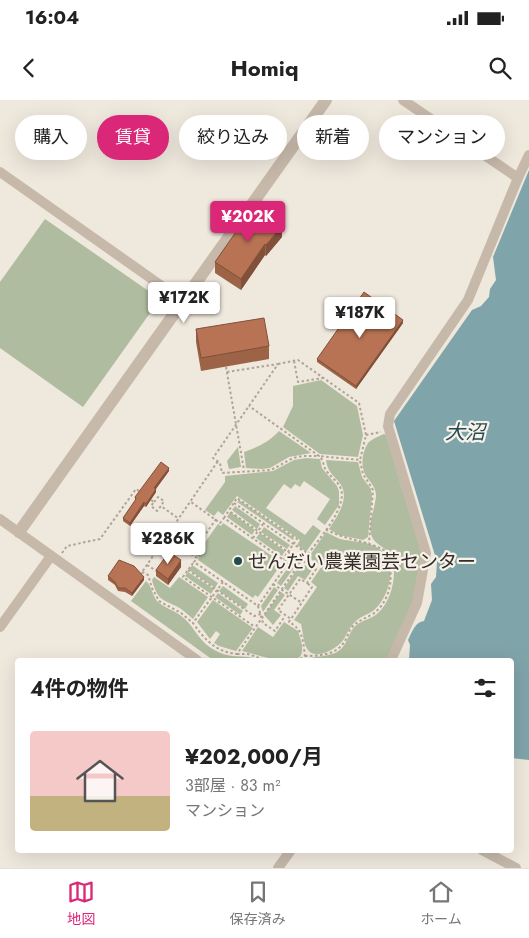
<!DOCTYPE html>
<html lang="ja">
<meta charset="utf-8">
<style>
:root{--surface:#fff;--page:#f2f2f2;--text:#222;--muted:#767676;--line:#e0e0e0;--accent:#db2777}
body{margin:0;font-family:Jost,"Noto Sans JP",sans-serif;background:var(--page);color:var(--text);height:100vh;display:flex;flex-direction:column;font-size:19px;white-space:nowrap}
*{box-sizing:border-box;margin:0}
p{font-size:16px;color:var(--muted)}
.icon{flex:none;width:28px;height:28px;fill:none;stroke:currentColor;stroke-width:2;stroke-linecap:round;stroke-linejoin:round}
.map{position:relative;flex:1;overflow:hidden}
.sheet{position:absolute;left:15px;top:558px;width:499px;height:195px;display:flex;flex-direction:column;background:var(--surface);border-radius:5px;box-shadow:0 5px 20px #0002}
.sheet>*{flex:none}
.banner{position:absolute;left:15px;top:15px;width:500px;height:45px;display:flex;gap:10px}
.price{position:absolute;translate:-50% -42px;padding:0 11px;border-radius:5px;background:#fff;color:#222;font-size:16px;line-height:32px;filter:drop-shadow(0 1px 2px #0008)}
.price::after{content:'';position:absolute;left:50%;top:30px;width:15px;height:11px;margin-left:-8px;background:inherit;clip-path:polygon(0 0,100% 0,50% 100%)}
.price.on{background:var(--accent);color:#fff}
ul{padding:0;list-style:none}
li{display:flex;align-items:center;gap:15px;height:125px;padding:0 15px}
li span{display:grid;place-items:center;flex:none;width:140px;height:100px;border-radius:5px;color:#555}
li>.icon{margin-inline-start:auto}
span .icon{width:60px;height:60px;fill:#fffc;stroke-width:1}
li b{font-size:21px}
h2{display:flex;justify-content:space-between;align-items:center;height:60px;padding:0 15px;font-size:21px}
.tag{padding:0 18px;border-radius:22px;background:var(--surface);box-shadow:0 5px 20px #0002;font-size:18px;line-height:45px}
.tag.on{background:var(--accent);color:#fff}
.status{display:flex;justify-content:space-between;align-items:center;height:35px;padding:0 25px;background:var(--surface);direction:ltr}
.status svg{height:14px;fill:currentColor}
header{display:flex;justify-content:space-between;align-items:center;height:65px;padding:0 15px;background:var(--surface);font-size:22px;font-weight:700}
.tabs{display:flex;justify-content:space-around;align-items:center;height:70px;border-top:1px solid var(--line);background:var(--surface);font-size:14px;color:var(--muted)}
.tabs a{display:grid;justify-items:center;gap:2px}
.tabs .on{color:var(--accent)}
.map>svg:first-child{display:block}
.green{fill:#b0bc9f}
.water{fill:#7fa4a9}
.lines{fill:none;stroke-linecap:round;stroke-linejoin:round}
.path{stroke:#b1a395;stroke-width:2;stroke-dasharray:2.5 2.5;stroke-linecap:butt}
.minor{stroke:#c6b9aa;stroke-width:10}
.tertiary{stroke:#c6b9aa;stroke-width:12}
.wall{fill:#9d6347}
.shaded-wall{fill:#80503a}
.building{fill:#b77353;stroke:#80503a}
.poi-dot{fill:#234a50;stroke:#f7f2e9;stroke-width:2}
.labels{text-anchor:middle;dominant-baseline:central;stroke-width:4.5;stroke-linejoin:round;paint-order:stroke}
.poi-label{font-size:19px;fill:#342d29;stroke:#f7f2e9;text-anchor:start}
.water-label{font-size:20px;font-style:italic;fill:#234a50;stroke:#f7f2e9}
</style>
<div class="status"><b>16:04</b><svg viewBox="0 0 49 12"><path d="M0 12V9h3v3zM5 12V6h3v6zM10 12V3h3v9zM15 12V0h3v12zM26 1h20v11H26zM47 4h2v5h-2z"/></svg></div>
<header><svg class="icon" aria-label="back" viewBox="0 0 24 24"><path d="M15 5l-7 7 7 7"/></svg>Homiq<svg class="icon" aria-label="search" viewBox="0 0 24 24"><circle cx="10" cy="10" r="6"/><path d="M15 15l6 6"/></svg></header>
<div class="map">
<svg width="529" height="768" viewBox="0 0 529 768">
<rect width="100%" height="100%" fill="#efe8dd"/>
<g class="green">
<path d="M45,119L160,199L83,307L0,248V182Z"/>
<path d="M321,280L357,306L363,335L358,357L320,354L283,327L293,306V286Z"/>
<path d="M279,331L311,353L289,357L270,368L262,369L246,368L244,352C258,347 269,342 279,331Z"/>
<path d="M384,334L388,336L401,386L422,449L414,502L387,560H305C314,556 325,557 335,553C347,548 347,535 355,526C362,520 372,519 378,513C392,500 398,473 391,456C387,447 376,446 372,437C367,425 375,409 376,396C376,387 370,382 366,376C360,366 362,352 368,343C372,339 379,336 384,334Z"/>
<path d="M238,347L241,367L229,369L227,361Z"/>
<path d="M306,358L320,359L322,368L337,386L339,391V405L325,425L317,419L330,399L304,381L300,387L295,384L291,389L284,384L266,408L305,435L313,425L321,431L306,452L297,445L300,440L237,396L223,415L218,411L214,416L205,410L225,382V376L273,371L294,360Z"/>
<path d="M326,360L358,362L362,377L371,389L372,396L368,437L363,440L339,435L329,429C338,415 352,396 338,381C332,374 327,370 326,360Z"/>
<path d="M239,400L294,438L293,440L237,402Z"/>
<path d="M235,406L260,424L257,429L232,410Z"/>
<path d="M230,412L255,430L252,435L227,417Z"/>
<path d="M223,423L278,460L276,463L280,466L258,497L255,495L253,498L198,460L199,457L196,455L218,424L221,426Z"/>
<path d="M264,427L290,445L287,449L261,432Z"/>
<path d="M194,432L197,434L187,448L179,443L184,437H188Z"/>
<path d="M326,432C330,434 335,437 340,439C353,442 373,441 383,452C398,468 388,499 373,511C367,515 359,517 354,523C349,528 347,534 344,539C338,548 317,561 308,550C303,544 303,531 301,524L294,520L317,487L311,482L322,466L308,458Z"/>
<path d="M260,433L285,451L282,456L256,438Z"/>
<path d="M192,465L218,483L215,488L189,470Z"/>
<path d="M290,465H296L281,486L277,483Z"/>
<path d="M300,465H305L312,470L305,480L298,476L288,491L284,488Z"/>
<path d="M188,472L214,489L211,494L185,476Z"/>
<path d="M154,477L170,488L179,477L208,497L193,519C187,514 182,509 176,506C160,499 157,498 152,480Z"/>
<path d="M146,481C152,486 152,495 157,501C163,507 173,510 180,515C193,524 198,540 211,548C231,561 242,553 259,560H213L131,501Z"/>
<path d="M223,486L248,504L245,509L219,491Z"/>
<path d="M274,487L278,490L263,512L261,506Z"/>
<path d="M281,492L285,495L274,510L281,515L273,525L264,515Z"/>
<path d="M218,493L243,511L240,515L215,497Z"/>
<path d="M213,500L253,528L236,551L219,546L214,543L220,534L216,531L210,539L197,522Z"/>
<path d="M284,522L298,531C300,538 303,544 302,551C300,572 254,553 242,551L258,527L273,537Z"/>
</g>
<path class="water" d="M529,70V660L511,658V560H409L410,545L408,540C412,532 415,522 424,521L432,500L431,484L436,477L437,462L394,321L472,210L481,206L489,197L490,189L496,180L493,157Z"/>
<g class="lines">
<g class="path">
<path d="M294,261L298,282L323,278"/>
<path d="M278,264L298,260L359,303L366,335L360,360L319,356"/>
<path d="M226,267L244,370"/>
<path d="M227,272L278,264L213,358L220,363L222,373L271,370L293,358L303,356H319L249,306"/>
<path d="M366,335L381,332"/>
<path d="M360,361L363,374L373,390L369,443"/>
<path d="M151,400L154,402L151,406L157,411L161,406L179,419"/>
<path d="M154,402L158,397L164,401L161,406"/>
<path d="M234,403L308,454C319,439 347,408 341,389C338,381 330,377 326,370C323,366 324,361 320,357"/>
<path d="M224,418L237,398L297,439L283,459"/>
<path d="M166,437L197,458L194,462L258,506L288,463L224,418L220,423L191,402"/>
<path d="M253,438L263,424"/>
<path d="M62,453L67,446L100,439L136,389L141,392"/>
<path d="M192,454L216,419"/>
<path d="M303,461L316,469L307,483L300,479L278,510L291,519L312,487L307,483"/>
<path d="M193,463L183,477L255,527"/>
<path d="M288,463H301L308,454"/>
<path d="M147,465L158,472"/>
<path d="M188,470L254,516L261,514"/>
<path d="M142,472L148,475L152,488L159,501L181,513L193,523"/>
<path d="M140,475L218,361"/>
<path d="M223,482L193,523C205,540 216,552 237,554L298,466L297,458L229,411"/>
<path d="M273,484L302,503"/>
<path d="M258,506L263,523L275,531L285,516"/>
<path d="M290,520L289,522C303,529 303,541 305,556L298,560"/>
<path d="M237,554H248L265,560"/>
<path d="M305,556C320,556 338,555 346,539C348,535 349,530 353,526C359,520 366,518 373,514C393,499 395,470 384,450C365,440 345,440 325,429"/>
</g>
<g class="minor">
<path d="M403,0L518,78"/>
<path d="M0,72L183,201"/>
<path d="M0,419L197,560"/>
<path d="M0,527L51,456"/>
<path d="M391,560L417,503L426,453L388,326L390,314L468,200L518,78L529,55"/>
<path d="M482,750L516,768"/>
<path d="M278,768L291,750"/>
</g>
<path class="tertiary" d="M19,432L326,0"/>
</g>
<g class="wall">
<path d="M282,137L266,156L265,155L241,190L215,173V162Z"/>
<path d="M403,223L356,289L317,262V259Z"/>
<path d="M196,229L269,246V259L201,271L196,242Z"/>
<path d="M169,371L156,389V392L146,407L144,406L130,426L123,421V418L135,401V397Z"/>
<path d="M181,467L168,485L156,476V470Z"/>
<path d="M108,476L144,480L132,496L125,492L118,491L115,485L108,480Z"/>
</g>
<g class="shaded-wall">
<path d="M282,126V137L266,156V145Z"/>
<path d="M265,144V155L241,190V179Z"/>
<path d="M403,220V223L356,289V286Z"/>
<path d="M169,368V371L154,391V388Z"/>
<path d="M156,389V392L146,407V404Z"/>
<path d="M144,402V406L130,426V423Z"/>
<path d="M181,460V467L168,485V479Z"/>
<path d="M144,477V480L132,496V493Z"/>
</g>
<g class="building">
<path d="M255,108L282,126L266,145L265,144L241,179L215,162L238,129Z"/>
<path d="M364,192L403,220L356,286L317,259Z"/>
<path d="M264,218L269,246L201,258L196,229Z"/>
<path d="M161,362L169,368L154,388L156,389L146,404L144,402L130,423L123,418L136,399L135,397Z"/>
<path d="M169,452L181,460L168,479L156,470Z"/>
<path d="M119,460L134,466L144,477L132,493L125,488H118L115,482L108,476Z"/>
</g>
<circle class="poi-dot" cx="238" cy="461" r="5"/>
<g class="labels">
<g class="poi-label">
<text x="248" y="461">せんだい農業園芸センター</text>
</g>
<g class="water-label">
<text x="465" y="332">大沼</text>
</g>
</g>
</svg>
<b class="price on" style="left:248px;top:143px">¥202K</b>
<b class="price" style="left:184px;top:224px">¥172K</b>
<b class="price" style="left:360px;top:239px">¥187K</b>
<b class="price" style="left:168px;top:465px">¥286K</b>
<div class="banner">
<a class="tag">購入</a>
<a class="tag on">賃貸</a>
<a class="tag">絞り込み</a>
<a class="tag">新着</a>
<a class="tag">マンション</a>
</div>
<section class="sheet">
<h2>4件の物件<svg class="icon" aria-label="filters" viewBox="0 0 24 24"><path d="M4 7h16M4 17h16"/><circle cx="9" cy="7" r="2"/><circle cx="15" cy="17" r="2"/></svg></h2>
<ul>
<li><span style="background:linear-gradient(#f6c9c9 65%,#c2b280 0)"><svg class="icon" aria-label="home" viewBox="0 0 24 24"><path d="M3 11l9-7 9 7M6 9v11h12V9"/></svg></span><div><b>¥202,000/月</b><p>3部屋 · 83 m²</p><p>マンション</p></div></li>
</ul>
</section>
</div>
<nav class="tabs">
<a class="on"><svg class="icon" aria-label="map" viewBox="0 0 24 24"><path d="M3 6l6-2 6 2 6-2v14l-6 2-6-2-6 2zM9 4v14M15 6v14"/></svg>地図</a>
<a><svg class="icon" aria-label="saved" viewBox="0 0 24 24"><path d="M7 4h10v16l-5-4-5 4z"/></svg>保存済み</a>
<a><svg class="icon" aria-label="home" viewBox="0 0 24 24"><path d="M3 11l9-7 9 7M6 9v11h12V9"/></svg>ホーム</a>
</nav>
